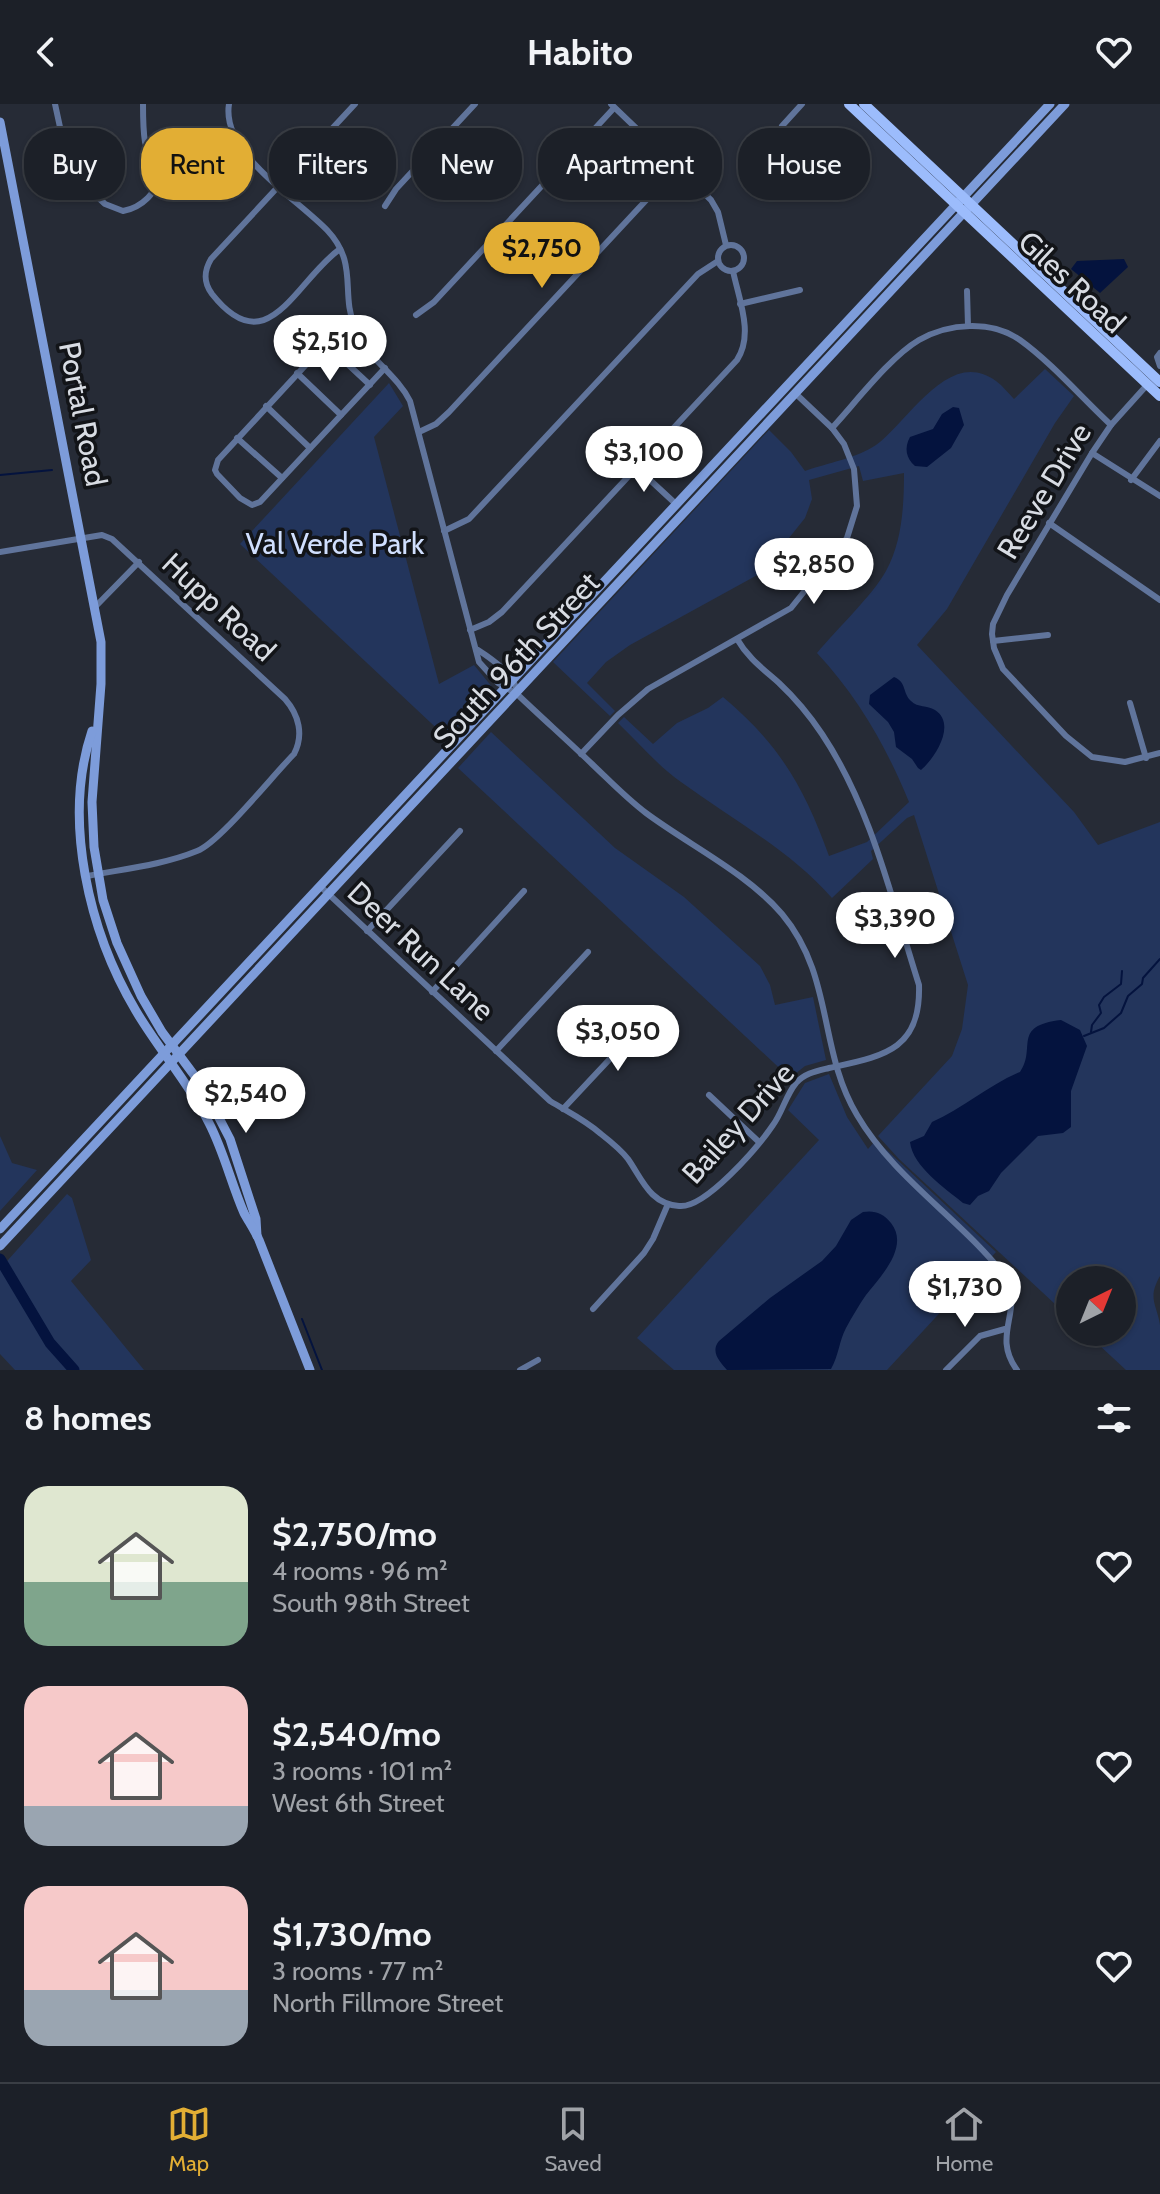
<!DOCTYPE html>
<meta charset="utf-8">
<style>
:root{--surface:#1c2028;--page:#252830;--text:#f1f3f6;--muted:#a0a3a8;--line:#3a3e45;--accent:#e2ae34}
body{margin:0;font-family:Cabin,sans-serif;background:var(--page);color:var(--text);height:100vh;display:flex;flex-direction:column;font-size:30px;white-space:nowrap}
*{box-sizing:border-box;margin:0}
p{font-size:26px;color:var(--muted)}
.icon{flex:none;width:44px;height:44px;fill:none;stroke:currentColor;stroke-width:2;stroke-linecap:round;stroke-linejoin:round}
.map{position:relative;height:1266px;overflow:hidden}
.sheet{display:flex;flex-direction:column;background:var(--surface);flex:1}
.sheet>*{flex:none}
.guide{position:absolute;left:24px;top:24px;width:1112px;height:72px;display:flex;gap:16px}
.needle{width:52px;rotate:43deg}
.tools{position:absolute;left:1056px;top:1162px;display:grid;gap:16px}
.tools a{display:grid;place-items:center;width:80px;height:80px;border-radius:50%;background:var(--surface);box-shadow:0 2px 6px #0004,0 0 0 2px var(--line);font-size:40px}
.price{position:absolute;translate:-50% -68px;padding:0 18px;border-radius:28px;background:#fff;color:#222;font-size:26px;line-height:52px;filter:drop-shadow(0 2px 4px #0008)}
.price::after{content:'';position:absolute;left:50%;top:48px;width:24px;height:18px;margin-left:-12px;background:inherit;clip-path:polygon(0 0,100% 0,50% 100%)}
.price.current{background:var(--accent);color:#111}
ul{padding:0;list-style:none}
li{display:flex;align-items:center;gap:24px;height:200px;padding:0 24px}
li span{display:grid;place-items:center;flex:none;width:224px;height:160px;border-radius:24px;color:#555}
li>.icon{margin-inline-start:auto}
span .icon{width:96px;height:96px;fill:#fffc;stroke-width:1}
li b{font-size:34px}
h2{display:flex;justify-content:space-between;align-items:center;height:96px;padding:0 24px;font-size:34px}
.tag{padding:0 28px;border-radius:32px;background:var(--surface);box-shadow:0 2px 6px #0004,0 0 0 2px var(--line);font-size:28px;line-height:72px}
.tag.current{background:var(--accent);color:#111}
header{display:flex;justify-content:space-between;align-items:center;height:104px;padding:0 24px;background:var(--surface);font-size:36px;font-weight:700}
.dock{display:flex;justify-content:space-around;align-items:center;height:112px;border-top:2px solid var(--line);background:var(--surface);font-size:22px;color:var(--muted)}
.dock a{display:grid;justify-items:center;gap:4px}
.dock .current{color:var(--accent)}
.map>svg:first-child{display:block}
.green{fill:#23355c}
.water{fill:#04133e}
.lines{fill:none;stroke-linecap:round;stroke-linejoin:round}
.stream{stroke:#04133e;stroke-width:2}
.river{stroke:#04133e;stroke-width:11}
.minor{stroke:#60749b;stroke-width:6}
.secondary{stroke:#7d9cda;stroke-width:9}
.primary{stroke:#9cbcfc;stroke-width:10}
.labels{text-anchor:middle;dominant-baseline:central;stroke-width:7;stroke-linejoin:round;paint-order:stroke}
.street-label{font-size:30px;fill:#d8dce3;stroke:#121418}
.park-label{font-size:30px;fill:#d0dffe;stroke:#121418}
</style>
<header><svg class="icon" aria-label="back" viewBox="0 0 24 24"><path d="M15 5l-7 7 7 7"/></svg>Habito<svg class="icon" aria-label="heart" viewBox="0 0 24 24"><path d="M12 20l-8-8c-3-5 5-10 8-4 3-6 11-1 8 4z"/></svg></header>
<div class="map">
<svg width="1160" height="1266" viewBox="0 0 1160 1266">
<rect width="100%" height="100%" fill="#262b36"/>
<g class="green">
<path d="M1045,265L1074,292L1055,319L947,505L917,541L1074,708L1098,741L1160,718V1172C1147,1195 1157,1200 1160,1221C1160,1235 1160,1252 1160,1266H1126L1085,1228H1122V1176H1070V1214L899,1055L878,1032L952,952L962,925L968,881L914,711L907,714L871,747L873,755L832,794C790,746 733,716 681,678C658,662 638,638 618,619L624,613L653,640L677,619L708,604L723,593C780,641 804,683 829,752L867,738L909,698C886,642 858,593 817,549C836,526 872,492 886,467C902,438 904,402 904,369L863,377L859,362L809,376L812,395L805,414L761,469L630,541L606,558L587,579L615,607L610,612L553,558L769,326L791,348L805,367C827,359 857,354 876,341C908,318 949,242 996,277C1003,282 1008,289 1014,295Z"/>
<path d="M389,279L403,302L374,333L439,580L474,561L493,584L447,634L240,440Z"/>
<path d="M491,628L615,744L684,793L760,862L770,881L775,901L813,893L826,956L805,962L790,974L458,664Z"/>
<path d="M829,970L847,1013L868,1045L876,1036L996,1148L887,1266H674L637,1234L819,1036L788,1006L805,979Z"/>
<path d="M0,1032L12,1059L37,1066L0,1107Z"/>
<path d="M67,1090L72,1094L91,1156L71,1177L144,1266H15L0,1250V1165Z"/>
</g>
<g class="water">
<path d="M1124,155L1128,163L1100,189L1071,165L1077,157Z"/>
<path d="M953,303L959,304L964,321L951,344L927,363L915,362C906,354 904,344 910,333L933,325L942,310Z"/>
<path d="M894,573C907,578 902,589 911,597C918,604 927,601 935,606C957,620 935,654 921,666L918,664L912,655L896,643L894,628L888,618L869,600L870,591Z"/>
<path d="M1061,916L1080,926L1087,942L1071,987V1023L1063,1029L1038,1032L1001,1069L989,1087L978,1092L970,1101L963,1099C945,1084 913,1063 910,1038L924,1032L932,1018C962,1005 989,981 1020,968C1037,944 1011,922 1061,916Z"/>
<path d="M863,1108C874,1106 883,1109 891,1119C910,1143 880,1173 866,1191C859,1201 852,1213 846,1224C839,1237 839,1251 831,1265L727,1266C720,1258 710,1248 719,1237L770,1194L822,1157L836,1142L851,1116Z"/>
</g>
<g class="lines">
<g class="stream">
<path d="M0,371L52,366"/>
<path d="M1091,928L1092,921L1101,909L1099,901L1104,893L1121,880L1122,867"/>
<path d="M1084,932L1104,924L1121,909L1128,892L1142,880L1143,874L1160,855"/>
<path d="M302,1215L322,1266"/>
</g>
<path class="river" d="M0,1155L50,1239L74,1266"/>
<g class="minor">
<path d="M55,0L68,60L72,69L105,100L123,107C140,104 161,88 157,68C155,57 148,49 145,38C143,26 143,12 143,0"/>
<path d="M229,0C221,49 296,94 327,126C359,160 340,188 355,224C366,254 396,269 410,297L479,558L498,579L517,590C541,613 567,636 592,660C609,676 626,694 646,709C689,741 747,769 782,810C834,872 818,946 857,1011C895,1076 964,1117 1008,1176C1021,1210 992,1232 1017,1266"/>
<path d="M611,0L711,96L718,108L726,141"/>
<path d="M782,22L802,0"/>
<path d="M385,102L396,85L475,0"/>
<circle cx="731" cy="154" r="13"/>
<path d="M340,145C295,177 268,261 212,190C203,178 204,167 211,155L355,0"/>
<path d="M967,187L968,222"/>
<path d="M740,200L800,186"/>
<path d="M416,211L434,198L614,4"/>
<path d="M351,212L218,356L215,366L217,370L240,394L252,401L260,398L385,264"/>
<path d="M325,239L370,281"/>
<path d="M1160,249L1157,253L1160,262"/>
<path d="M297,269L341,311"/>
<path d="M1147,281L1111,321L1092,349L1007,491L993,520L992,530L994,544L1003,565L1066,632L1092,653L1125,658L1160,649"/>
<path d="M266,302L310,344"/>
<path d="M832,324C856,298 890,253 919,236C949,219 991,216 1020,236C1052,259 1082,294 1111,321"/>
<path d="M419,328L436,320L449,308L677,63"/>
<path d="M237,334L282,374"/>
<path d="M1092,349L1160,392"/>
<path d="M636,363L677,401"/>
<path d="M1131,376L1160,337"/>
<path d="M1049,419L1160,496"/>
<path d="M444,427L469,415L698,170L718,157"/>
<path d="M0,448L102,431L112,435L285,595C299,611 304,631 294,650C273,671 220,738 197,747C163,761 123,765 87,772"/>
<path d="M96,502L139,458"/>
<path d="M470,526L489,518L502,508L737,256C754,230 739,196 733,167"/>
<path d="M993,537L1048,531"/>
<path d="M478,546C492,555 517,572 517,590"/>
<path d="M1130,599L1146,654"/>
<path d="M581,650L618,611L648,585L791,504L847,434L857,402L854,365L844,340L832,324L795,289"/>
<path d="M321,783L550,997C568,1008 585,1016 601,1030C610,1037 621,1046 628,1055C642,1075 650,1100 679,1102C705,1105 758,1043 773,1021C782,1009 786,991 796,979C805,969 817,967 829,964C883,952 921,947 919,881C892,797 872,705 822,630C810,612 795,594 779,579C762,564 748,554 737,535"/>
<path d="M367,827L460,727"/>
<path d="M432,888L524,787"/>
<path d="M496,947L588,848"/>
<path d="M709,991L759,1038"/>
<path d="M563,1005L651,911"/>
<path d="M593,1205L644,1149L653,1135L668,1100"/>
<path d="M520,1266L538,1256"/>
<path d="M946,1266L980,1232L1005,1225"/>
</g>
<g class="secondary">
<path d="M0,18L101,538V580L92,698L94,743L103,796L117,839L141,892L162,928L203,983L230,1035L256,1115L257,1132"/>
<path d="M92,627C62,716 89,828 136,907C159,946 189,979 209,1019C224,1048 231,1079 244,1109C249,1118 255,1127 259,1136C276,1179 293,1223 310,1266"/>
<path d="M0,1125L1050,0"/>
<path d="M0,1142L1065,0"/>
</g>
<g class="primary">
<path d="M849,0L1160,292"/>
<path d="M864,0L1160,278"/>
</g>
</g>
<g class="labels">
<g class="street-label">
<text transform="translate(1072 178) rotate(43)">Giles Road</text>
<text transform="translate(83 310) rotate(79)">Portal Road</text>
<text transform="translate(1044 387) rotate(-59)">Reeve Drive</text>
<text transform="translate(219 503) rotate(43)">Hupp Road</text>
<text transform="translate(516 556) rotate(-47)">South 96th Street</text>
<text transform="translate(421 847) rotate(43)">Deer Run Lane</text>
<text transform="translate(738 1019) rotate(-48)">Bailey Drive</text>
</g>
<g class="park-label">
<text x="335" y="439">Val Verde Park</text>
</g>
</g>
</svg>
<div class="tools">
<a><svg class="needle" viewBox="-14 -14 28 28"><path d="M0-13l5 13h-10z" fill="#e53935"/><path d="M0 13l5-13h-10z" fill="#a0a3a8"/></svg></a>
</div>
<b class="price current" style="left:542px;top:186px">$2,750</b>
<b class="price" style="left:330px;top:279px">$2,510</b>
<b class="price" style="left:644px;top:390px">$3,100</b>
<b class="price" style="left:814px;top:502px">$2,850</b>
<b class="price" style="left:895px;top:856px">$3,390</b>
<b class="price" style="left:618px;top:969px">$3,050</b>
<b class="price" style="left:246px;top:1031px">$2,540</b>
<b class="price" style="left:965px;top:1225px">$1,730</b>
<div class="guide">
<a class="tag">Buy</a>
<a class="tag current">Rent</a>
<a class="tag">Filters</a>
<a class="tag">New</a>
<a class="tag">Apartment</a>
<a class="tag">House</a>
</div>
</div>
<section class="sheet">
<h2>8 homes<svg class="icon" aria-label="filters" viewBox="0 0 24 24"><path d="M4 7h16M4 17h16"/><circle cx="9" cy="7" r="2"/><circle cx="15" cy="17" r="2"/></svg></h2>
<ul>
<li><span style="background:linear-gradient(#dfe7d0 60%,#7fa58c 0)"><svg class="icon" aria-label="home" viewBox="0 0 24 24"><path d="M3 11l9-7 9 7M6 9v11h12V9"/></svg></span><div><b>$2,750/mo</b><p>4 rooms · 96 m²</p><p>South 98th Street</p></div><svg class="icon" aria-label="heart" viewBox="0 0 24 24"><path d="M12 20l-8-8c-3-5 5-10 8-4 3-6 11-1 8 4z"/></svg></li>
<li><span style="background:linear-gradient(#f6c9c9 75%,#9aa5b1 0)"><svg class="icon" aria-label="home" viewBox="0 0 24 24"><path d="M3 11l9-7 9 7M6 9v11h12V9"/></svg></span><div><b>$2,540/mo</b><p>3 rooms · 101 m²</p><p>West 6th Street</p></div><svg class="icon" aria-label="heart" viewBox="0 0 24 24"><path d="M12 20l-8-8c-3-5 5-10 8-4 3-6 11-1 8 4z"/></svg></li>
<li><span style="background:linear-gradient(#f6c9c9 65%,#9aa5b1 0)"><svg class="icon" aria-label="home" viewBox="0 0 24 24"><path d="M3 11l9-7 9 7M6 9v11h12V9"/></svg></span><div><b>$1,730/mo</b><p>3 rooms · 77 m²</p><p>North Fillmore Street</p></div><svg class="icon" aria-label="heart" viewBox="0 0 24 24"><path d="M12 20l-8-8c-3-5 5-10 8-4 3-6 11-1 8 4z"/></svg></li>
</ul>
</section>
<nav class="dock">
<a class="current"><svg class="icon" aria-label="map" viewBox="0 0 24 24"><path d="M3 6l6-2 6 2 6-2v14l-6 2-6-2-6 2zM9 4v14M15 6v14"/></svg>Map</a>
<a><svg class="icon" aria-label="saved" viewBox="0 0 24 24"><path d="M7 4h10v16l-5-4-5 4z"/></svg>Saved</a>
<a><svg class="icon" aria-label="home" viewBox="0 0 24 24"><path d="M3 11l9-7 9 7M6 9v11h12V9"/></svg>Home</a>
</nav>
